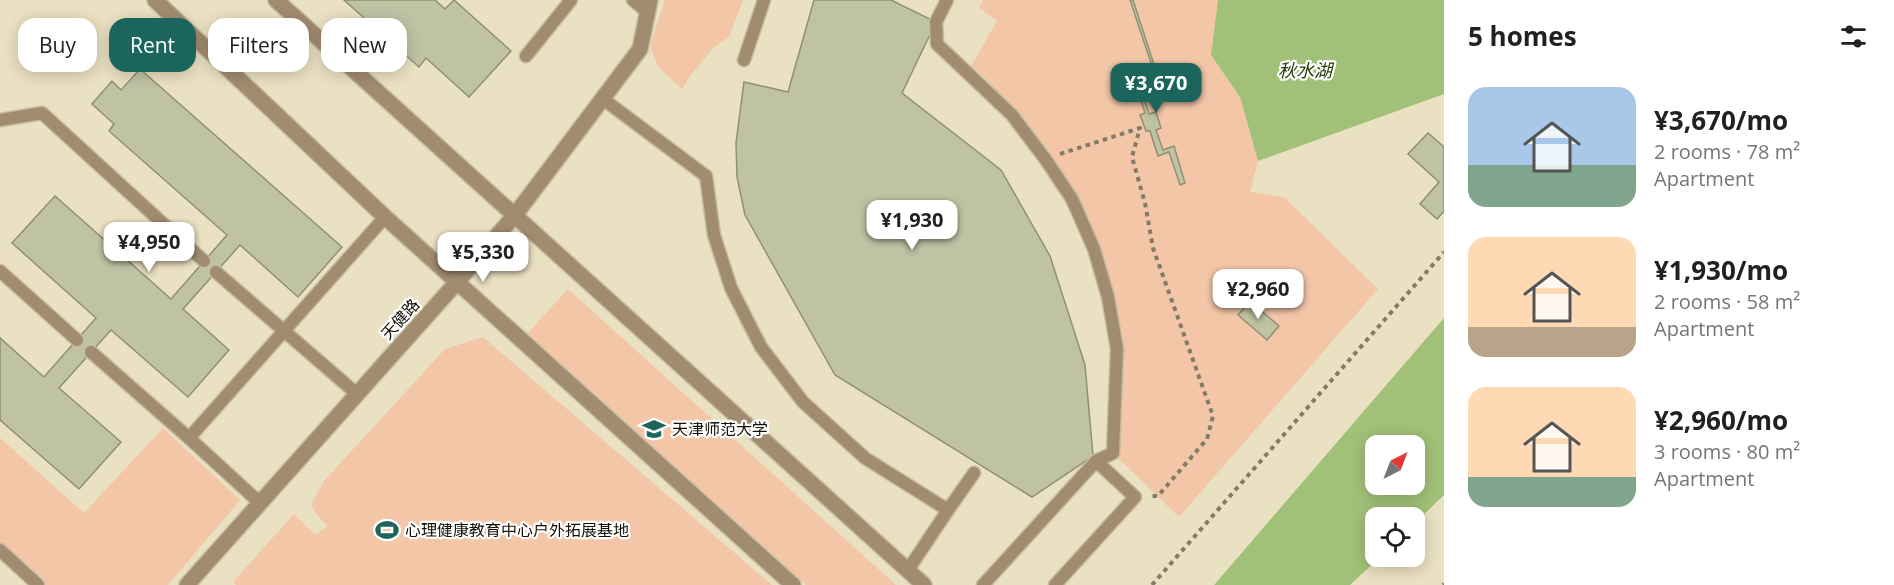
<!DOCTYPE html>
<meta charset="utf-8">
<style>
:root{--surface:#fff;--page:#f2f2f2;--text:#202124;--muted:#757577;--accent:#1b655c}
body{margin:0;font-family:"Open Sans","Noto Sans SC",sans-serif;background:var(--page);color:var(--text);height:100vh;display:flex;flex-direction:column;font-size:22px;white-space:nowrap}
*{box-sizing:border-box;margin:0}
p{font-size:20px;color:var(--muted)}
.icon{flex:none;width:33px;height:33px;fill:none;stroke:currentColor;stroke-width:2;stroke-linecap:round;stroke-linejoin:round}
.map{position:relative;flex:1;overflow:hidden}
.drawer{display:flex;flex-direction:column;background:var(--surface);width:450px}
.drawer>*{flex:none}
.top-card{position:absolute;left:18px;top:18px;width:570px;height:54px;display:flex;gap:12px}
.needle{width:39px;rotate:42deg}
.tools{position:absolute;left:1365px;top:435px;display:grid;gap:12px}
.tools a{display:grid;place-items:center;width:60px;height:60px;border-radius:12px;background:var(--surface);box-shadow:0 3px 15px #0003;font-size:30px}
.price{position:absolute;translate:-50% -51px;padding:0 14px;border-radius:12px;background:#fff;color:#222;font-size:20px;line-height:39px;filter:drop-shadow(0 2px 3px #0008)}
.price::after{content:'';position:absolute;left:50%;top:36px;width:18px;height:14px;margin-left:-9px;background:inherit;clip-path:polygon(0 0,100% 0,50% 100%)}
.price.on{background:var(--accent);color:#fff}
ul{padding:0;list-style:none}
li{display:flex;align-items:center;gap:18px;height:150px;padding:0 24px}
li span{display:grid;place-items:center;flex:none;width:168px;height:120px;border-radius:18px;color:#555}
li>.icon{margin-inline-start:auto}
span .icon{width:72px;height:72px;fill:#fffc;stroke-width:1}
li b{font-size:26px}
h2{display:flex;justify-content:space-between;align-items:center;height:72px;padding:0 24px;font-size:26px}
.chip{padding:0 21px;border-radius:18px;background:var(--surface);box-shadow:0 3px 15px #0003;font-size:21px;line-height:54px}
.chip.on{background:var(--accent);color:#fff}
main{display:flex;flex:1;min-height:0}
.map>svg:first-child{display:block}
.green{fill:#f4c6a8}
.water{fill:#a0c177;fill-rule:evenodd}
.building{fill:#c0c2a4;stroke:#8f9074;stroke-width:1.5}
.lines{fill:none;stroke-linecap:round;stroke-linejoin:round}
.service-casing{stroke:#c4bba0;stroke-width:15}
.minor-casing{stroke:#c4bba0;stroke-width:18}
.tertiary-casing{stroke:#c4bba0;stroke-width:18}
.path{stroke:#827b67;stroke-width:4;stroke-dasharray:4.5 4.5;stroke-linecap:butt}
.service{stroke:#a28c70;stroke-width:12}
.minor{stroke:#a28c70;stroke-width:15}
.tertiary{stroke:#a28c70;stroke-width:15}
.labels{text-anchor:middle;dominant-baseline:central;stroke-width:4.5;stroke-linejoin:round;paint-order:stroke}
.street-label{font-size:16px;fill:#151107;stroke:#fff}
.poi-label{font-size:16px;fill:#151107;stroke:#fff;text-anchor:start}
.water-label{font-size:18px;font-style:italic;fill:#273b03;stroke:#fff}
</style>
<main>
<div class="map">
<svg width="1444" height="585" viewBox="0 0 1444 585">
<rect width="100%" height="100%" fill="#eae0c2"/>
<g class="green">
<path d="M665,0H743L729,37L713,48L690,76L682,89L658,67L650,46Z"/>
<path d="M983,0H1218L1211,55L1240,97L1258,161L1250,192L1284,197L1378,289L1179,517L1113,453L1117,349L1094,249L1046,160L967,73L997,21L979,8Z"/>
<path d="M568,289L896,585H806L527,334Z"/>
<path d="M483,337L772,585H236L233,582L294,514L315,535L328,526L317,515L311,505L324,481L445,349Z"/>
<path d="M163,428L240,500L168,585H43L0,546V438L84,513Z"/>
</g>
<g class="water">
<path d="M1218,0H1444V94L1258,161L1240,97L1211,55Z"/>
<path d="M1444,318V495L1415,523L1414,518H1376V556L1380,557L1350,585H1214ZM1376,446H1414V484H1376Z"/>
</g>
<g class="building">
<path d="M344,0H435L445,9L454,0L511,51L469,97L426,58L419,67Z"/>
<path d="M814,0H891L936,22L902,93L1001,170L1050,256L1085,365L1093,456L1032,497L835,375L745,215L737,177L736,143L744,82L788,92Z"/>
<path d="M1130,0H1133L1160,83L1141,89L1149,114L1156,112L1161,128L1156,130L1163,150L1174,146L1185,183L1180,185L1169,152L1158,156L1150,131H1146L1140,115L1145,113L1137,88L1157,81Z"/>
<path d="M140,69L342,247L298,297L240,245L183,309L229,350L188,397L111,330L59,388L121,442L79,489L0,420V338L44,377L96,318L12,243L55,196L171,299L227,235L109,131L114,124L92,104L112,81L121,90Z"/>
<path d="M1428,133L1444,147V211L1437,219L1420,204L1439,182L1408,154Z"/>
<path d="M1250,301L1279,326L1267,340L1238,315Z"/>
</g>
<g class="lines">
<g class="service-casing">
<g id="service">
<path d="M633,0L647,12"/>
<path d="M947,0L936,22L937,44L1012,115L1046,160L1072,199L1094,249L1108,297L1117,349L1113,453L1096,461"/>
<path d="M526,56L571,0"/>
<path d="M744,60L764,0"/>
<path d="M603,99L706,176L714,235L731,288L761,347L803,402L865,458L948,510L908,570"/>
<path d="M0,120L42,113L204,261"/>
<path d="M0,271L77,340"/>
<path d="M216,272L357,394"/>
<path d="M91,352L189,438"/>
<path d="M260,503L189,438L385,217"/>
<path d="M948,510L974,473"/>
<path d="M0,550L38,585"/>
<path d="M983,585L1096,461L1135,497L1055,585"/>
</g>
</g>
<g class="minor-casing">
<g id="minor">
<path d="M155,0L385,217L793,585"/>
<path d="M276,0L924,585"/>
</g>
</g>
<g class="tertiary-casing">
<path id="tertiary" d="M187,585L457,282L515,215L640,49L650,0"/>
</g>
<g class="path">
<path d="M1060,154L1140,128L1132,157L1145,203L1153,248L1213,416L1207,439L1158,496H1151"/>
<path d="M1152,585L1444,252"/>
<path d="M1443,585L1444,584"/>
</g>
<use href="#service" class="service"/>
<use href="#minor" class="minor"/>
<use href="#tertiary" class="tertiary"/>
</g>
<defs>
<g id="university-bare" transform="scale(1.8)"><path d="M0-5L7-2L0 1L-7-2ZM-4 1L0 2.5L4 1V4Q0 6-4 4Z" fill="#1b655c" stroke="#fff" stroke-width="2.5" paint-order="stroke"/></g>
<g id="stadium-bare" transform="scale(1.8)"><path d="M0-5a6.5 5 0 1 0 0 10a6.5 5 0 1 0 0-10ZM-3.5-1.8h7v3.6h-7Z" fill="#1b655c" stroke="#fff" stroke-width="2.5" paint-order="stroke"/></g>
</defs>
<g fill-rule="evenodd">
<use href="#university-bare" x="654" y="429"/>
<use href="#stadium-bare" x="387" y="530"/>
</g>
<g class="labels">
<g class="street-label">
<text transform="translate(400 319) rotate(-48)">天健路</text>
</g>
<g class="poi-label">
<text x="672" y="429">天津师范大学</text>
<text x="405" y="530">心理健康教育中心户外拓展基地</text>
</g>
<g class="water-label">
<text x="1305" y="70">秋水湖</text>
</g>
</g>
</svg>
<div class="tools">
<a><svg class="needle" viewBox="-14 -14 28 28"><path d="M0-13l5 13h-10z" fill="#e53935"/><path d="M0 13l5-13h-10z" fill="#757577"/></svg></a>
<a><svg class="icon" aria-label="locate" viewBox="0 0 24 24"><circle cx="12" cy="12" r="6"/><path d="M12 2v4M12 18v4M2 12h4M18 12h4"/></svg></a>
</div>
<b class="price on" style="left:1156px;top:114px">¥3,670</b>
<b class="price" style="left:912px;top:251px">¥1,930</b>
<b class="price" style="left:149px;top:273px">¥4,950</b>
<b class="price" style="left:483px;top:283px">¥5,330</b>
<b class="price" style="left:1258px;top:320px">¥2,960</b>
<div class="top-card">
<a class="chip">Buy</a>
<a class="chip on">Rent</a>
<a class="chip">Filters</a>
<a class="chip">New</a>
</div>
</div>
<section class="drawer">
<h2>5 homes<svg class="icon" aria-label="filters" viewBox="0 0 24 24"><path d="M4 7h16M4 17h16"/><circle cx="9" cy="7" r="2"/><circle cx="15" cy="17" r="2"/></svg></h2>
<ul>
<li><span style="background:linear-gradient(#a9c7e8 65%,#7fa58c 0)"><svg class="icon" aria-label="home" viewBox="0 0 24 24"><path d="M3 11l9-7 9 7M6 9v11h12V9"/></svg></span><div><b>¥3,670/mo</b><p>2 rooms · 78 m²</p><p>Apartment</p></div></li>
<li><span style="background:linear-gradient(#ffd9b3 75%,#b9a48a 0)"><svg class="icon" aria-label="home" viewBox="0 0 24 24"><path d="M3 11l9-7 9 7M6 9v11h12V9"/></svg></span><div><b>¥1,930/mo</b><p>2 rooms · 58 m²</p><p>Apartment</p></div></li>
<li><span style="background:linear-gradient(#ffd9b3 75%,#7fa58c 0)"><svg class="icon" aria-label="home" viewBox="0 0 24 24"><path d="M3 11l9-7 9 7M6 9v11h12V9"/></svg></span><div><b>¥2,960/mo</b><p>3 rooms · 80 m²</p><p>Apartment</p></div></li>
</ul>
</section>
</main>
